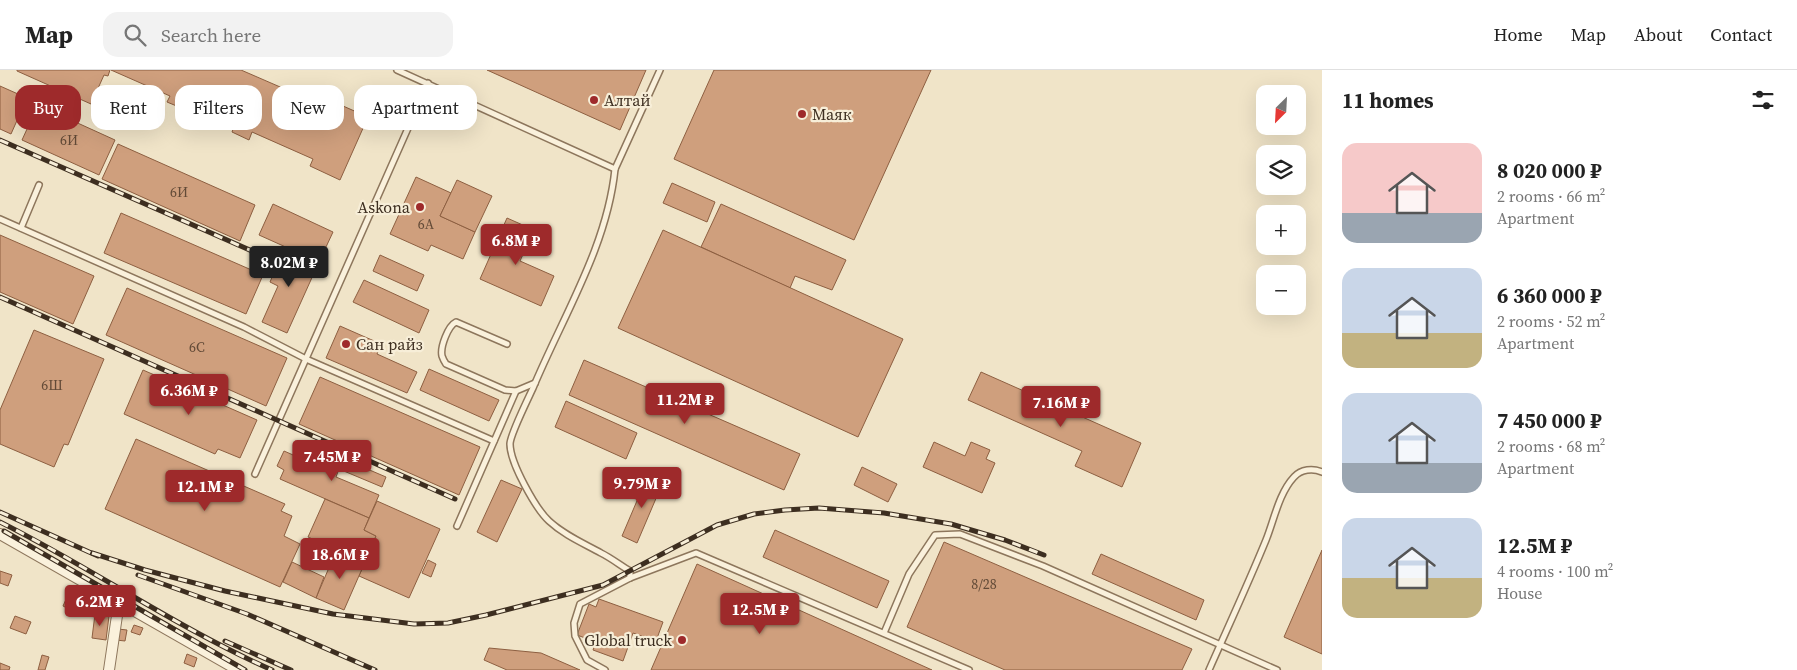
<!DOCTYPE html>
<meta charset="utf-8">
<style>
:root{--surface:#fff;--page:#f2f2f2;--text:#222;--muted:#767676;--line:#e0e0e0;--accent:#9e2a2b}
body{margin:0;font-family:"Source Serif 4",serif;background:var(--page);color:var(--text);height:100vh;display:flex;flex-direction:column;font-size:19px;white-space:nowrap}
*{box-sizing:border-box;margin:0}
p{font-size:16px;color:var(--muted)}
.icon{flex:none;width:28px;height:28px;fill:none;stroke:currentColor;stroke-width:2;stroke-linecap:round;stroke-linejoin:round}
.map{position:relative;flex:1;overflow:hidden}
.sheet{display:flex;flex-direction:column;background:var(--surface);width:475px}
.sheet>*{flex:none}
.top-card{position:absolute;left:15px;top:15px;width:475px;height:45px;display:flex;gap:10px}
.needle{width:32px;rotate:204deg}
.fabs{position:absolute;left:1256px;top:15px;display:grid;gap:10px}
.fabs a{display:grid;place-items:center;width:50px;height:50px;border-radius:10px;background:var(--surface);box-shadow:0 5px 20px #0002;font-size:25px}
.price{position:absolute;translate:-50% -42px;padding:0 11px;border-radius:5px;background:var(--accent);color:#fff;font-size:16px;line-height:32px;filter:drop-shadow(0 1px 2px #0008)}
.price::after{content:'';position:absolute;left:50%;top:30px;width:15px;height:11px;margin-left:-8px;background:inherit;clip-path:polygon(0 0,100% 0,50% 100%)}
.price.selected{background:#222;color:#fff}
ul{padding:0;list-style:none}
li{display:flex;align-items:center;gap:15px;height:125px;padding:0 20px}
li span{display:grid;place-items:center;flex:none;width:140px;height:100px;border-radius:15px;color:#555}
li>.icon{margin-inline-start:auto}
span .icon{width:60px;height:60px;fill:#fffc;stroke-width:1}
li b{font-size:21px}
h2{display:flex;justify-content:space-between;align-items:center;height:60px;padding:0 20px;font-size:21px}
.tag{padding:0 18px;border-radius:15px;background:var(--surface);box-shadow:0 5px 20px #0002;font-size:18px;line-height:45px}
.tag.selected{background:var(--accent);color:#fff}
header{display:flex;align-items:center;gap:30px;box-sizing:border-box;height:70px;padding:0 25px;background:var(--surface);border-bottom:1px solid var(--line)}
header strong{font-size:24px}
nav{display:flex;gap:28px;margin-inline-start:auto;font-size:18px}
.search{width:350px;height:45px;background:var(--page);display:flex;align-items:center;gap:12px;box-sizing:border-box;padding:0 18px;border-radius:15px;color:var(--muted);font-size:19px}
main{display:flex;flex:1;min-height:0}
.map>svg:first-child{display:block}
.building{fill:#cf9f7d;stroke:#8d5f41}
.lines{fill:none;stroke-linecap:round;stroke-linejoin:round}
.lane-casing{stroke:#8d765c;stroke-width:8}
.street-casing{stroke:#8d765c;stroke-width:12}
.lane{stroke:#faf1dc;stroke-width:5}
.street{stroke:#faf1dc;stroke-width:10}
.rail-casing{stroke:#3d2e20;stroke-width:5}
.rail{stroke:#f7eed8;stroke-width:3;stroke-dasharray:9;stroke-linecap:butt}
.poi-dot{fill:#9e2a2b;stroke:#f7eed8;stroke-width:2}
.labels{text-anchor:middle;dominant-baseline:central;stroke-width:4.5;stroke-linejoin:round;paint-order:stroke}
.number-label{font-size:14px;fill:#624a37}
.poi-label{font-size:16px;fill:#3d2e20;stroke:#f7eed8;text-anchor:start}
</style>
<header>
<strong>Map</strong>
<div class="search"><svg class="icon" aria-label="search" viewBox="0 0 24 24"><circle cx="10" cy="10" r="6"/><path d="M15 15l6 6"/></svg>Search here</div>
<nav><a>Home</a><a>Map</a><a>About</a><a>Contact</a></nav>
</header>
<main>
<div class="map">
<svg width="1322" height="600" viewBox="0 0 1322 600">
<rect width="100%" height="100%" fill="#f0e4c8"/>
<g class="building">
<path d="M17,0H110L108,6L104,5L91,34L17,1Z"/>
<path d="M111,0H241L340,43L343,36L368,47L340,110L310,96L313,89L252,62L249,70L232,62L235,54L181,31L179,37L167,32L170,26Z"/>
<path d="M487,0H646L620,60Z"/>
<path d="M714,0H931L854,170L674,89Z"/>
<path d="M0,16L27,28L11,64L0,59Z"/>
<path d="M38,35L115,70L99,105L22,70Z"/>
<path d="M118,74L255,135L240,171L102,109Z"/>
<path d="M416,107L451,123L440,146L475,162L463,189L431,175L428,181L390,164Z"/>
<path d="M457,110L492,126L475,162L440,146Z"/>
<path d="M672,113L715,132L707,152L663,133Z"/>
<path d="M273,134L333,162L319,192L259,165Z"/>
<path d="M721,134L846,190L832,220L795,206L790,218L701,177Z"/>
<path d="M121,143L263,205L246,244L104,183Z"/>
<path d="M507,148L534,160L520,191L554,206L541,236L480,209Z"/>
<path d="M663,160L903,269L858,367L618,258Z"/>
<path d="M0,165L94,206L73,254L0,222Z"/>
<path d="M285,177L319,192L287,263L262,252L278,216L270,212Z"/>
<path d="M380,185L424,205L417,221L373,201Z"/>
<path d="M364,210L429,240L419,263L353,232Z"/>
<path d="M127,218L287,288L266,336L106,265Z"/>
<path d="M340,256L381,274L377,284L417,302L407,323L326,288Z"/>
<path d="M34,260L104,289L68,375L64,374L54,397L0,374V340Z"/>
<path d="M584,290L800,384L784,420L569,325Z"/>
<path d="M429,299L499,330L489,351L420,320Z"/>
<path d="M143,300L257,350L240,388L218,379L215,384L124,344Z"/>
<path d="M981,302L1141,373L1122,417L1075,396L1082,381L968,330Z"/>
<path d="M320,307L480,377L459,425L299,354Z"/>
<path d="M566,331L637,363L626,389L555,357Z"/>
<path d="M136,369L285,434L281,441L292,446L284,466L300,474L280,517L105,439Z"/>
<path d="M934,372L965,386L971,372L990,380L986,389L995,393L982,423L923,397Z"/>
<path d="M284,381L325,399L332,384L386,407L382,417L339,399L336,407L379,425L369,448L280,409L284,400L277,396Z"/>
<path d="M862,397L897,414L888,432L854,415Z"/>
<path d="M648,405L663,412L637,473L622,466Z"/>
<path d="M501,410L522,419L497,472L477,462Z"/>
<path d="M325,429L369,448L364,460L376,466L365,492L308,467Z"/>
<path d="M377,431L440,459L409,528L359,506L376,466L364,460Z"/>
<path d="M775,460L889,511L877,538L763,487Z"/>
<path d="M944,472L1192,579L1182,600H1005L907,557Z"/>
<path d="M337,479L365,492L344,540L316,528Z"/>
<path d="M1322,480V584L1284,567Z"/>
<path d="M1101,484L1204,530L1196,550L1092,504Z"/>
<path d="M428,490L436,494L431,507L422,503Z"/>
<path d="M292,492L324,507L316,528L283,512Z"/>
<path d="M697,494L932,600H651Z"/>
<path d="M0,501L12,505L8,516L0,513Z"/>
<path d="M68,525L80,530L75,542L63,536Z"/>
<path d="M599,529L663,552L656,571L633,563L623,591L593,580L596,572L577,565L589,534L596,537Z"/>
<path d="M95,544L109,546L106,570L92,568Z"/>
<path d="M15,546L31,552L26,564L10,558Z"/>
<path d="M134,555L143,558L140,565L131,562Z"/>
<path d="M118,559L127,560L125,571L116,570Z"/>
<path d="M489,578L541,583L580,600H507L484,590Z"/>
<path d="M187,584L197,588L194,597L184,593Z"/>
<path d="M42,585L49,587L45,600H38Z"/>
<path d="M0,593L10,597L9,600H0Z"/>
</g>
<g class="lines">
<g class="lane-casing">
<g id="lane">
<path d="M397,0L615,99L660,0"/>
<path d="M615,99C607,177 563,246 533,318C528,329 510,365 510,374C510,393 536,439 549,451C564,465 583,473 601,483C611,488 620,495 630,501V508"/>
<path d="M0,149L244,257L306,289L494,371"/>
<path d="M21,158L39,115"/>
<path d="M507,274L456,252C448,256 440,277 442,286C443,289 444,291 446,294L505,320L516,321L535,313"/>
<path d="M255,404L428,13"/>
<path d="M457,456L516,321"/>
<path d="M884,563L909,504L935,465L960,464L1043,496L1277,600"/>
<path d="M605,600L587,590L575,566L574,553L580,534L630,508L696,483L969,600"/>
<path d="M1209,600C1228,557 1248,514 1266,470C1274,450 1279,423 1294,407C1301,399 1313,398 1322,402"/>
</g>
</g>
<g class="street-casing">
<g id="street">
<path d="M0,464L238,600"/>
<path d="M109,600L119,532"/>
</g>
</g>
<use href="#lane" class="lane"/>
<use href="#street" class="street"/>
<g class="rail-casing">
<g id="rail">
<path d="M0,70L270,189"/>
<path d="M0,227L455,429"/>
<path d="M0,442L98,486"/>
<path d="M0,452C92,498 177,558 272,600"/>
<path d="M4,461L245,600"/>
<path d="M92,483L145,500L225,521L333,544L414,554L448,553L486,545L603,515L717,455L754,444L785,440L819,438L884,443L951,454L1005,470L1044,485"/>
<path d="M138,505L247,544L375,600"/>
<path d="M225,571L291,600"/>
</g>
</g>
<use href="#rail" class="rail"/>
</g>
<g class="poi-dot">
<circle cx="594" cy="30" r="5"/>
<circle cx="802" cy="44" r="5"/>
<circle cx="420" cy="137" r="5"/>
<circle cx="346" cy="274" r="5"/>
<circle cx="682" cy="570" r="5"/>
</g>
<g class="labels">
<g class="number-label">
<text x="69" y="70">6И</text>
<text x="179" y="122">6И</text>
<text x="426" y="154">6А</text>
<text x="197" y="277">6С</text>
<text x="52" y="315">6Ш</text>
<text x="984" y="514">8/28</text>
</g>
<g class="poi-label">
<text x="604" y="30">Алтай</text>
<text x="812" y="44">Маяк</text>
<text x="410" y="137" text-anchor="end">Askona</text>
<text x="356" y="274">Сан райз</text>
<text x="672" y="570" text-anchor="end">Global truck</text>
</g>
</g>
</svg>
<div class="fabs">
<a><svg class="needle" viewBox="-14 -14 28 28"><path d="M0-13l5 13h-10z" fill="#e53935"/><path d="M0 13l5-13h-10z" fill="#767676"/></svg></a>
<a><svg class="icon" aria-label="layers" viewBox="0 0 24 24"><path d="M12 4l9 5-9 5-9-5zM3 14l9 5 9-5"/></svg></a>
<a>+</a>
<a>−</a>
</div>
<b class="price" style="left:516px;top:196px">6.8M ₽</b>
<b class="price selected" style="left:289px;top:218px">8.02M ₽</b>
<b class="price" style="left:189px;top:346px">6.36M ₽</b>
<b class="price" style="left:685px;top:355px">11.2M ₽</b>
<b class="price" style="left:1061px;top:358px">7.16M ₽</b>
<b class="price" style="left:332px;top:412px">7.45M ₽</b>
<b class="price" style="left:642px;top:439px">9.79M ₽</b>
<b class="price" style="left:205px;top:442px">12.1M ₽</b>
<b class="price" style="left:340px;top:510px">18.6M ₽</b>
<b class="price" style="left:100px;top:557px">6.2M ₽</b>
<b class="price" style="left:760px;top:565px">12.5M ₽</b>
<div class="top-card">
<a class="tag selected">Buy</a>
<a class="tag">Rent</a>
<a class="tag">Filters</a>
<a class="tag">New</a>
<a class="tag">Apartment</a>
</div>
</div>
<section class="sheet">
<h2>11 homes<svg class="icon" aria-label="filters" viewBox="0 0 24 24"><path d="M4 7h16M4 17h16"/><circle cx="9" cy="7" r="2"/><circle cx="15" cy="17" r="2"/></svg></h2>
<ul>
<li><span style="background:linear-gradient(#f6c9c9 70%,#9aa5b1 0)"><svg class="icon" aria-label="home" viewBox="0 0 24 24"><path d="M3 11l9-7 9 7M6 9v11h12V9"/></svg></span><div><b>8 020 000 ₽</b><p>2 rooms · 66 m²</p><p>Apartment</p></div></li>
<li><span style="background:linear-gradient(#c9d6e8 65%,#c2b280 0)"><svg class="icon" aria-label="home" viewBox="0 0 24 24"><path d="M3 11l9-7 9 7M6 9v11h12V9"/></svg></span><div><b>6 360 000 ₽</b><p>2 rooms · 52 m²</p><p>Apartment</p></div></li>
<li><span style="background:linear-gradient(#c9d6e8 70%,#9aa5b1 0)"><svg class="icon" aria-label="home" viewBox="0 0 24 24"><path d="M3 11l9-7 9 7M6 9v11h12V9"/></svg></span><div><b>7 450 000 ₽</b><p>2 rooms · 68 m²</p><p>Apartment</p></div></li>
<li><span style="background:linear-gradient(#c9d6e8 60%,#c2b280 0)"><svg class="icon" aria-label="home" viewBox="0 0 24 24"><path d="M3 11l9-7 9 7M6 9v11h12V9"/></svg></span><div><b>12.5M ₽</b><p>4 rooms · 100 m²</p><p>House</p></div></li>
</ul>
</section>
</main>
